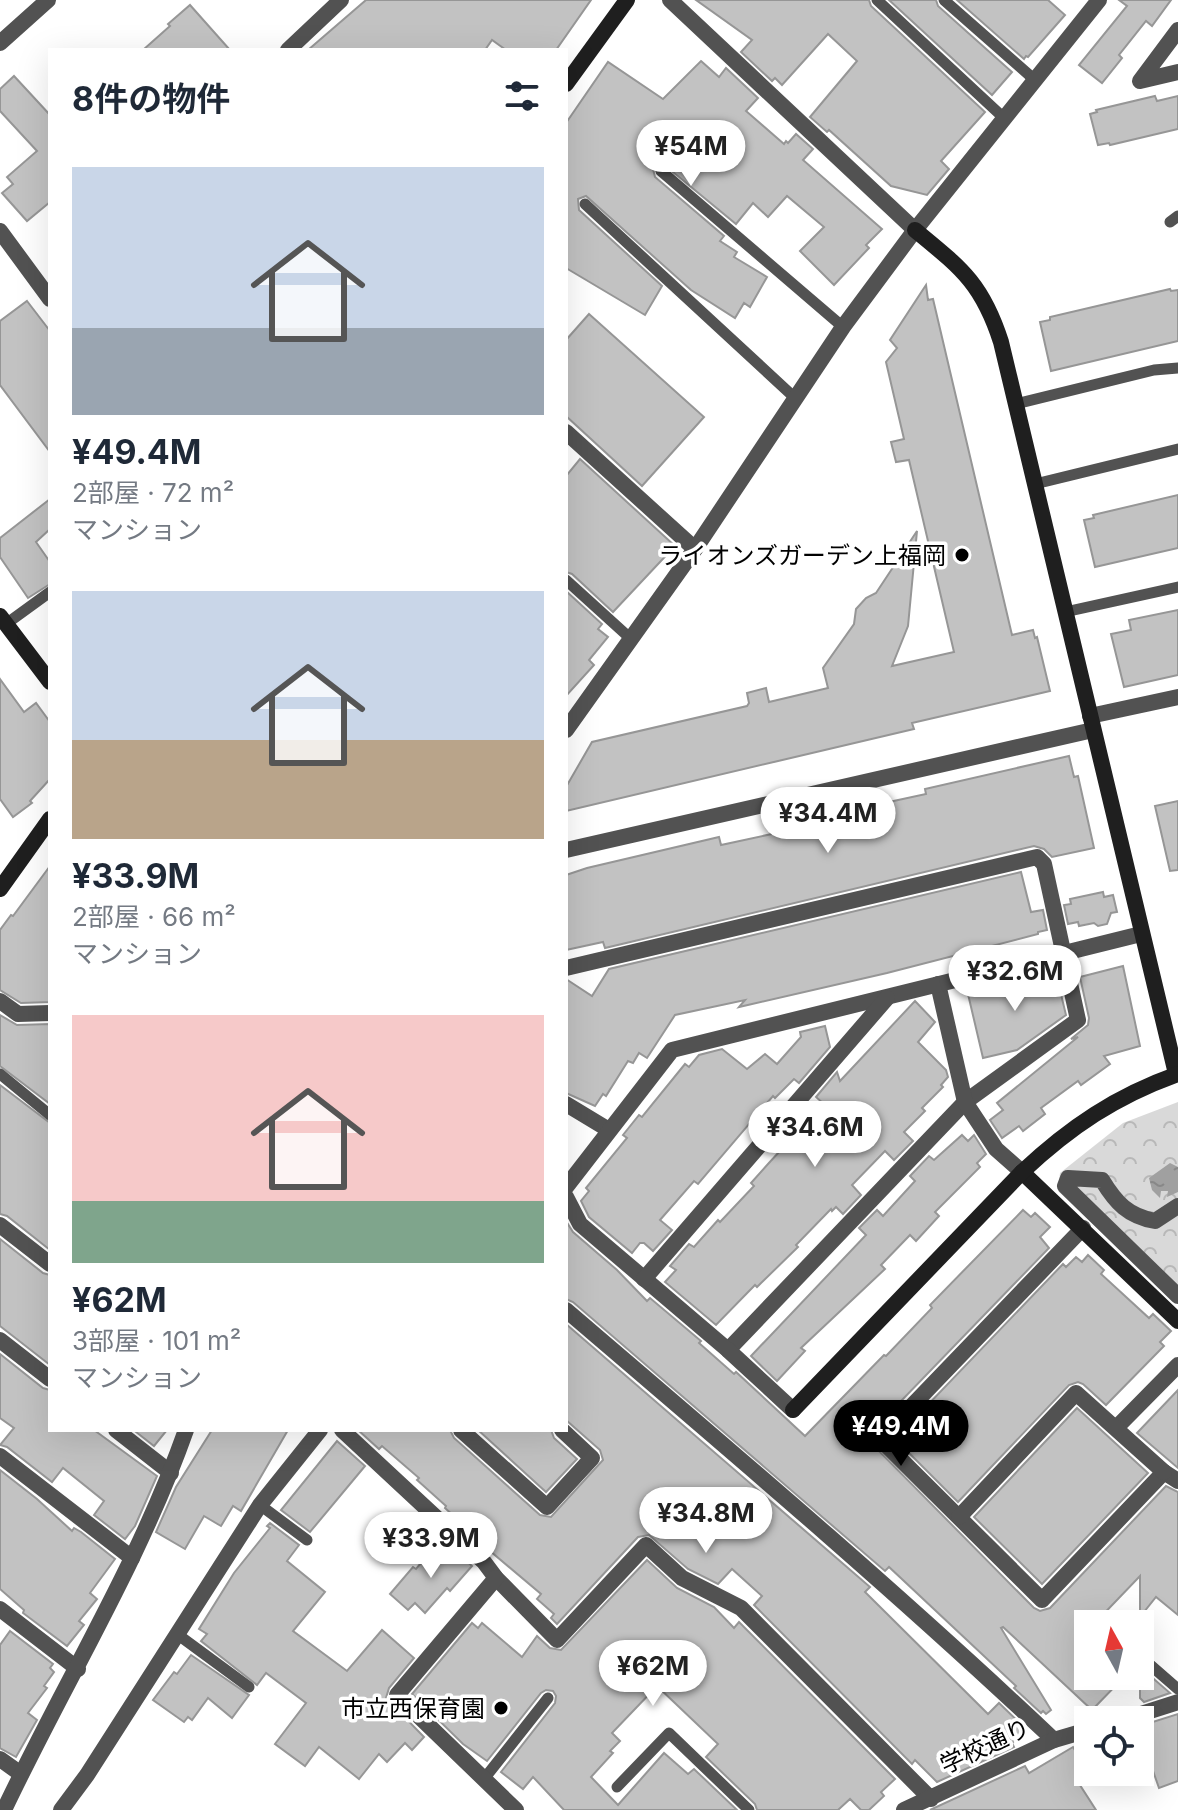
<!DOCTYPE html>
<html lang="ja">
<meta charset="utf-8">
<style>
:root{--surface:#fff;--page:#f6f6f7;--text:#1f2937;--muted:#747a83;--accent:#000}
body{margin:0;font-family:Inter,"Noto Sans JP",sans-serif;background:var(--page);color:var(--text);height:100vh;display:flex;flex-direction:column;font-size:30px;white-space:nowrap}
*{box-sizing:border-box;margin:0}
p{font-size:26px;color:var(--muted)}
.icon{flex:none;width:44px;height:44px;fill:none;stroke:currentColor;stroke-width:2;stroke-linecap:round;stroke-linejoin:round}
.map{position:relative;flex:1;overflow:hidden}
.panel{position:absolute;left:48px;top:48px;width:520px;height:1384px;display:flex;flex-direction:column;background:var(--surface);border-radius:0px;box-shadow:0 8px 32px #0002}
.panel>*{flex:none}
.needle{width:52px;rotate:352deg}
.fabs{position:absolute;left:1074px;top:1610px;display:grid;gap:16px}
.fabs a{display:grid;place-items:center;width:80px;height:80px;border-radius:0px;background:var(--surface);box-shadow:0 8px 32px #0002;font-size:40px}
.price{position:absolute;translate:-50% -68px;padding:0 18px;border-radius:28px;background:#fff;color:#222;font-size:26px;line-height:52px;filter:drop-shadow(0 2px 4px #0008)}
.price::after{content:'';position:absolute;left:50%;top:48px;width:24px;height:18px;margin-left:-12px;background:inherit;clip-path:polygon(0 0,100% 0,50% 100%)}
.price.on{background:var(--accent);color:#fff}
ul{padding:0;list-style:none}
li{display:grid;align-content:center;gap:16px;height:424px;padding:0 24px}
li span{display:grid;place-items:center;height:248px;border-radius:0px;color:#555}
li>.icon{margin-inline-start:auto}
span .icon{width:144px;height:144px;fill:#fffc;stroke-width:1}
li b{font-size:34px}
h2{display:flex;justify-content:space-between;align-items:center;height:96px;padding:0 24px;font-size:34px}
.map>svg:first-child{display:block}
.park{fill:url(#park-crowns)}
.water{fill:url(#water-ripples)}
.building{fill:#c2c2c2;stroke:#969696;stroke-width:2}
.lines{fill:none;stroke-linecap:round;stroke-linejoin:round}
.lane{stroke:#525252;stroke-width:11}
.street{stroke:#525252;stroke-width:16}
.secondary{stroke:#1f1f1f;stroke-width:16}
.poi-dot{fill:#000;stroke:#fff;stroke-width:3}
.labels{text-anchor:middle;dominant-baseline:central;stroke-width:7;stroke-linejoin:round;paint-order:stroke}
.poi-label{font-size:24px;fill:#000;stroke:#fff;text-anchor:end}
.street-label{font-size:24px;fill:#000;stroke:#fff}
</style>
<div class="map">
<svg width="1178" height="1810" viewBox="0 0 1178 1810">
<defs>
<pattern id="park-crowns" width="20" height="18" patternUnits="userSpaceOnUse" patternTransform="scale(2)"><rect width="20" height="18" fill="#d9d9d9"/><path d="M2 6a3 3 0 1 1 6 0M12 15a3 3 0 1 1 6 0" fill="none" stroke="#b8b8b8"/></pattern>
<pattern id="water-ripples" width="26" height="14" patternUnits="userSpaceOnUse" patternTransform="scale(2)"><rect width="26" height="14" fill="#a0a0a0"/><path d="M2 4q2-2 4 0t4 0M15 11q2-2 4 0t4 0" fill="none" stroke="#888"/></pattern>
</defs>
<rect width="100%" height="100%" fill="#fff"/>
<path class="park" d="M1178,1102V1304L1058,1191L1060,1173L1123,1123Z"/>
<path class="water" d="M1170,1163L1178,1167V1192L1167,1197L1168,1191H1161L1160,1198L1152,1190L1149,1178Z"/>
<g class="building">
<path d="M366,0H591L556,50H506L492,40L485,50H308Z"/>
<path d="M696,0H869L871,6L985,112L941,161L949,169L927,195L891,186L829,130L827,132L810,117L857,61L828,34L782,85L775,78L772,81L741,52L752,40Z"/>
<path d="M889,0H936L938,6L1012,72L992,95Z"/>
<path d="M957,0H1048L1065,15L1028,57L1026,56L1024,59Z"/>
<path d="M1119,0H1171L1152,26L1146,21L1119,55L1122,58L1102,83L1079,65L1127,6Z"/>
<path d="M190,5L230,50H143L170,26L168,24Z"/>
<path d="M701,61L719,77L726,68L758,98L746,111L784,144L786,141L788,143L796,134L813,149L803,160L882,229L866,245L869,248L834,285L800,251L824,227L787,196L768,217L753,203L736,224L662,163L653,169L655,177L724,236L720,241L737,252L734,257L767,277L750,307L744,303L735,318L691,290L586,196L578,199L579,210L662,286L645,315L566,268V123L608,62L663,99Z"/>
<path d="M14,76L50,115V202L27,221L2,193L13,184L7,177L37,151L0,111V89Z"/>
<path d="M1155,96L1157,101L1178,96V129L1110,145L1109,143L1098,145L1090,114L1097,112L1096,110Z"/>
<path d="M926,285L928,300L933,299L1012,635L1033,630L1035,638L1037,637L1050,691L912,723L914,729L566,811V787L592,742L747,706L749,703L747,693L766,688L769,702L828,688L823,668L854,624L856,609L866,598L876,593L917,531L908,626L892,666L954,652L909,460L896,462L891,442L904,439L886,362L897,348L890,340Z"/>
<path d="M1170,289L1171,291L1178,290V341L1051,371L1040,322L1050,320V317Z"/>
<path d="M27,301L50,331V452L0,385V321Z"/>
<path d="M589,314L704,417L642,486L566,416V340Z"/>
<path d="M580,459L675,546L613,612L572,574L566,572V476Z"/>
<path d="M1178,495V548L1095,567L1084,520L1094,518L1093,515Z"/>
<path d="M50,499V529L36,542L50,562V584L28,598L0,557V538Z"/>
<path d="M566,591L602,624L598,629L608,637L589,660L594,665L566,696Z"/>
<path d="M1178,610V675L1124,687L1111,634L1131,630L1129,620Z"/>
<path d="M0,679L24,712L36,703L50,722V779L30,801L32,803L13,817L0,799Z"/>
<path d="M1069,756L1074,777L1078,776L1094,848L1052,857L1044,849L1034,846L605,948L603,942L566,950V875L587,868L719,837L721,845L781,832L780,824L812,818L811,815L874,801L875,805L926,794L925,789Z"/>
<path d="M1178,801V870L1170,871L1155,806Z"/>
<path d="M50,866V1002L21,1003L0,990V930L11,915L13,916Z"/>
<path d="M1021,872L1031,912L1043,910L1047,930L1038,932V934L887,973L739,1007L745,1000L675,1015L647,1058L639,1053L633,1063L628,1061L606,1096L603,1094L595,1106L566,1093V979L592,996L609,969Z"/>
<path d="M1103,892L1104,897L1113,895L1117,912L1111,913L1107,924L1098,926L1094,923L1079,926L1078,922L1068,924L1064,905L1071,904L1070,899Z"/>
<path d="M1123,966L1140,1046L1104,1056L1110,1064L1081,1085L1078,1081L1041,1108L1045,1114L1023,1131L1019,1126L1002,1138L990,1120L1003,1110L997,1103L1078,1037L1071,1039L1088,1025L1089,1018L1080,977Z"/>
<path d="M1049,975L1051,984L1058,982L1066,1015L1017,1050L983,1058L968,994L972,990Z"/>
<path d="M915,1001L935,1022L918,1042L946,1070L948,1077L941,1085L943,1087L922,1108L925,1111L904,1132L913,1141L894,1160L885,1151L852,1185L861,1195L843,1214L836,1207L832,1211L831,1209L796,1245L798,1247L757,1287L755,1285L716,1325L665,1282L676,1270L670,1266L689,1244L694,1247L718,1220L720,1222L754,1186L751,1183L768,1164L792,1138L794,1140L825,1105L816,1097L837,1072L840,1081Z"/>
<path d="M0,1015L17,1025L50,1024V1104L0,1066Z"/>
<path d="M825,1026L830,1047L799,1083L794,1079L775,1098L773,1096L698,1184L694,1181L660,1220L672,1230L653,1251L644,1243H640L632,1253L589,1217L581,1201L589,1191L586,1188L627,1138L623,1135L639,1115L642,1117L685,1064L689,1067L699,1055L722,1049L747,1069L765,1054L777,1064L801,1037L800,1032Z"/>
<path d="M0,1085L50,1123V1250L7,1216L0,1214Z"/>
<path d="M962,1135L968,1141L974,1135L986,1154L977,1163L980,1167L935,1212L939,1216L916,1241L910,1235L881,1265L885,1269L801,1348L805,1351L777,1381L751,1356L866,1235L859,1228L877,1210L883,1216L915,1181L910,1176L929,1156L934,1160Z"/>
<path d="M1023,1210L1031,1217L1035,1213L1050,1227L1040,1237L1049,1248L872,1431L869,1441L1034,1608L1040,1611L1050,1608L1166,1486L1178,1492V1615L1156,1597L1140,1617V1576L1094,1624H1088V1676H1125L1092,1710L1003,1627L1001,1628L1051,1710L1046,1714L1043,1711L1041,1713L1014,1688L1016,1686L889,1567L885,1571L573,1302L566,1299V1221L573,1232L617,1270L647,1301L650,1298L701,1341L699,1343L734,1374L736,1372L805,1436L884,1355L886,1356L932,1308L930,1305Z"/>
<path d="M0,1239L43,1273L50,1275V1365L0,1326Z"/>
<path d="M1088,1255L1104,1270L1101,1274L1149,1318L1153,1314L1171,1331L1160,1342L1164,1346L1106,1405L1083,1384L1078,1382L1069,1385L958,1502L895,1439L1063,1264L1066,1267L1076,1257L1082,1262Z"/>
<path d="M566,1324L870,1587L865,1592L988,1714L999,1703L1026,1729L1012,1743L1014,1747L937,1782L915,1760L912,1764L754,1605L762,1596L732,1569L718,1584L688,1569L649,1535L638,1537L557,1624L551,1618L554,1614L537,1599L541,1594L464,1529L466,1527L445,1508L446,1506L417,1480L419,1478L382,1446L379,1449L358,1430H450L454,1438L540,1515L551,1517L603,1460L600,1450L566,1420Z"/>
<path d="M0,1354L43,1388L50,1390V1430H94L157,1476L135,1526L125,1539L94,1515L104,1501L63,1468L52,1482L7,1447L0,1445L14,1428L0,1418Z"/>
<path d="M1178,1390V1468L1137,1433Z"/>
<path d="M1077,1408L1148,1473L1042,1584L974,1517Z"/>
<path d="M138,1430H167L154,1446L136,1432Z"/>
<path d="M212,1430H288L241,1511L233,1506L221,1526L204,1516L185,1549L156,1532L176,1487Z"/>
<path d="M478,1430H551L554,1438L577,1459L546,1492Z"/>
<path d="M337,1441L365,1466L310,1532L281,1510Z"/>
<path d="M0,1470L37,1499L72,1531L74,1528L81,1532L115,1559L90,1593L97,1599L79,1621L84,1625L67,1646L23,1613L24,1610L0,1589Z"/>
<path d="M270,1523L299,1545L287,1561L325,1592L293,1631L347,1671L382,1630L414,1658L389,1688L386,1698L424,1737L412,1750L405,1743L387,1762L379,1754L359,1779L319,1747L305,1766L275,1744L306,1703L266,1673L257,1685L201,1641L207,1634L199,1629L234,1573L270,1528L267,1526Z"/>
<path d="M450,1546L472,1566L450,1591L447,1588L425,1613L415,1603L408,1610L390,1594L413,1567L416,1569L427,1556L436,1563Z"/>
<path d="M647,1560L677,1588L714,1607L734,1628L739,1622L895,1779L881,1792L884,1796L869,1810H861L850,1799L838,1810H757L755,1804L706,1757L718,1744L657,1686L612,1733L620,1741L610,1751L613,1753L591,1777L618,1805L664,1753L688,1774L694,1769L737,1810H564L533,1777L523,1789L501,1772L555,1703L556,1696L553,1691L546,1690L541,1693L487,1761L463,1744L412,1694L472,1623L478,1628L482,1623L522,1657L537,1636L550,1648L561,1650Z"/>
<path d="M10,1631L53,1664L50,1668L54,1672L44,1686L47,1688L28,1713L37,1720L16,1757L0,1748V1645Z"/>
<path d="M191,1655L249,1695L232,1718L208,1698L192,1720L188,1717L184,1722L153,1700L174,1672L177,1674Z"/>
<path d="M1140,1667L1170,1693L1144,1702L1140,1698Z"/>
<path d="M1178,1714V1781L1159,1788L1140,1734V1726Z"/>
<path d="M1073,1747L1090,1775L1078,1782L1096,1810H930L1025,1766L1029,1773Z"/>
</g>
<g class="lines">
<g class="lane">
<path d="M877,0L1005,119"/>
<path d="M944,0L1036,81"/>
<path d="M661,171L843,327"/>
<path d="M585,204L795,398"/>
<path d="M1170,222L1178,216"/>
<path d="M1016,404L1154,370L1178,368"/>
<path d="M1035,484L1178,449"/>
<path d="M566,580L631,639"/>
<path d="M1065,612L1178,587"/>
<path d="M6,624L50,592"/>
<path d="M0,1074L50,1115"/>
<path d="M260,1505L307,1540"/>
<path d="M177,1634L249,1687"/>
<path d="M1140,1656L1178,1689"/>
<path d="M484,1779L548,1698"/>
<path d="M617,1787L669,1733L749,1810"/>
</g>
<g class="street">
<path d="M670,0L915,230"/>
<path d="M1178,30L1140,81L1178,72"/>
<path d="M0,43L48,0"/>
<path d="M288,50L341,0"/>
<path d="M0,231L50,299"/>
<path d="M566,432L695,549"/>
<path d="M1090,716L1178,697"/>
<path d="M566,730L695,549L843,327L915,230L1099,0"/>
<path d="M566,850L1093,730"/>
<path d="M566,968L1037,857L1044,864L1078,1020L965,1102L728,1350"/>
<path d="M938,984L965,1102L996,1149L1022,1172"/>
<path d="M0,1001L18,1014L50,1013"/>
<path d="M566,1104L609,1130"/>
<path d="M566,1187L672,1050L1141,934"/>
<path d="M566,1197L580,1224L728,1350L793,1410"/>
<path d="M1178,1206L1155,1221C1128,1216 1116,1203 1102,1180L1068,1178L1065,1186L1178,1296"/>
<path d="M0,1225L50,1264"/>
<path d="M1083,1228L880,1439L1042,1600L1164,1472L1178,1481"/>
<path d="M644,1279L887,998"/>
<path d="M566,1310C731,1451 896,1591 1054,1740"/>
<path d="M0,1340L50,1379"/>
<path d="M1116,1428L1178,1365"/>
<path d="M116,1430L171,1473"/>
<path d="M342,1430L484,1562L496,1578L557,1640L646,1545L682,1578L741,1608L931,1799"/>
<path d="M461,1430L547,1507L592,1458L562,1430"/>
<path d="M0,1456L132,1558"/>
<path d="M959,1517L1076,1393L1164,1472"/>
<path d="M496,1578L397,1695L516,1810"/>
<path d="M0,1609L78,1669"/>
<path d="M1122,1720L1178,1702"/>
<path d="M0,1759L21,1774"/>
<path d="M4,1810C64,1683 139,1563 186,1430"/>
<path d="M61,1810L87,1775L260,1505L320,1430"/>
<path d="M904,1810L1054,1740L1088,1730"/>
</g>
<g class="secondary">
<path d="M566,84L627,0"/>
<path d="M915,230C961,268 982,283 1001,342L1176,1074"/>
<path d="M0,616L50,682"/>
<path d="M0,889L50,819"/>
<path d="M1022,1172L1178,1321"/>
<path d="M793,1410L1022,1172C1070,1127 1116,1096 1178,1074"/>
</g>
</g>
<g class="poi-dot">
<circle cx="962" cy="555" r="8"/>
<circle cx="501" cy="1708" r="8"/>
</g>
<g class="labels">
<g class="poi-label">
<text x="946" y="555">ライオンズガーデン上福岡</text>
<text x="485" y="1708">市立西保育園</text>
</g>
<g class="street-label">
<text transform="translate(985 1746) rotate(-25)">学校通り</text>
</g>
</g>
</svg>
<div class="fabs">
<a><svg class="needle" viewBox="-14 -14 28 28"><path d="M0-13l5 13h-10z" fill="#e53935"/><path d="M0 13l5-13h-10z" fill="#747a83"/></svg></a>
<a><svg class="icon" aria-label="locate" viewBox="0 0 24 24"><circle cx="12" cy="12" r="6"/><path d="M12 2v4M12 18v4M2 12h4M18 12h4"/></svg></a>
</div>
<b class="price" style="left:691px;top:188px">¥54M</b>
<b class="price" style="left:828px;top:855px">¥34.4M</b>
<b class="price" style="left:1015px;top:1013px">¥32.6M</b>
<b class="price" style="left:815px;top:1169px">¥34.6M</b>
<b class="price on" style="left:901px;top:1468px">¥49.4M</b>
<b class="price" style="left:706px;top:1555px">¥34.8M</b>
<b class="price" style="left:431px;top:1580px">¥33.9M</b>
<b class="price" style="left:653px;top:1708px">¥62M</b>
<section class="panel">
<h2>8件の物件<svg class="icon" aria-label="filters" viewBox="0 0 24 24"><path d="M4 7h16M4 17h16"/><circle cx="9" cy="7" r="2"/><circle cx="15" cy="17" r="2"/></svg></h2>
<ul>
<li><span style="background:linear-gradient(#c9d6e8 65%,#9aa5b1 0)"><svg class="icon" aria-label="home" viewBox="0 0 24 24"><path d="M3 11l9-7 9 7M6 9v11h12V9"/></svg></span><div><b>¥49.4M</b><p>2部屋 · 72 m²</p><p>マンション</p></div></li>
<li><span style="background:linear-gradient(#c9d6e8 60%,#b9a48a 0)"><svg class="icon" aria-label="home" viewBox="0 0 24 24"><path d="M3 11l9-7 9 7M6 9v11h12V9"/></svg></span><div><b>¥33.9M</b><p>2部屋 · 66 m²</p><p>マンション</p></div></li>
<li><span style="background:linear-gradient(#f6c9c9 75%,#7fa58c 0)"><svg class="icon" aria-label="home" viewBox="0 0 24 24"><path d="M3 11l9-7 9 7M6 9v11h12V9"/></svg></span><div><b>¥62M</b><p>3部屋 · 101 m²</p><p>マンション</p></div></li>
</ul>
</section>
</div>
